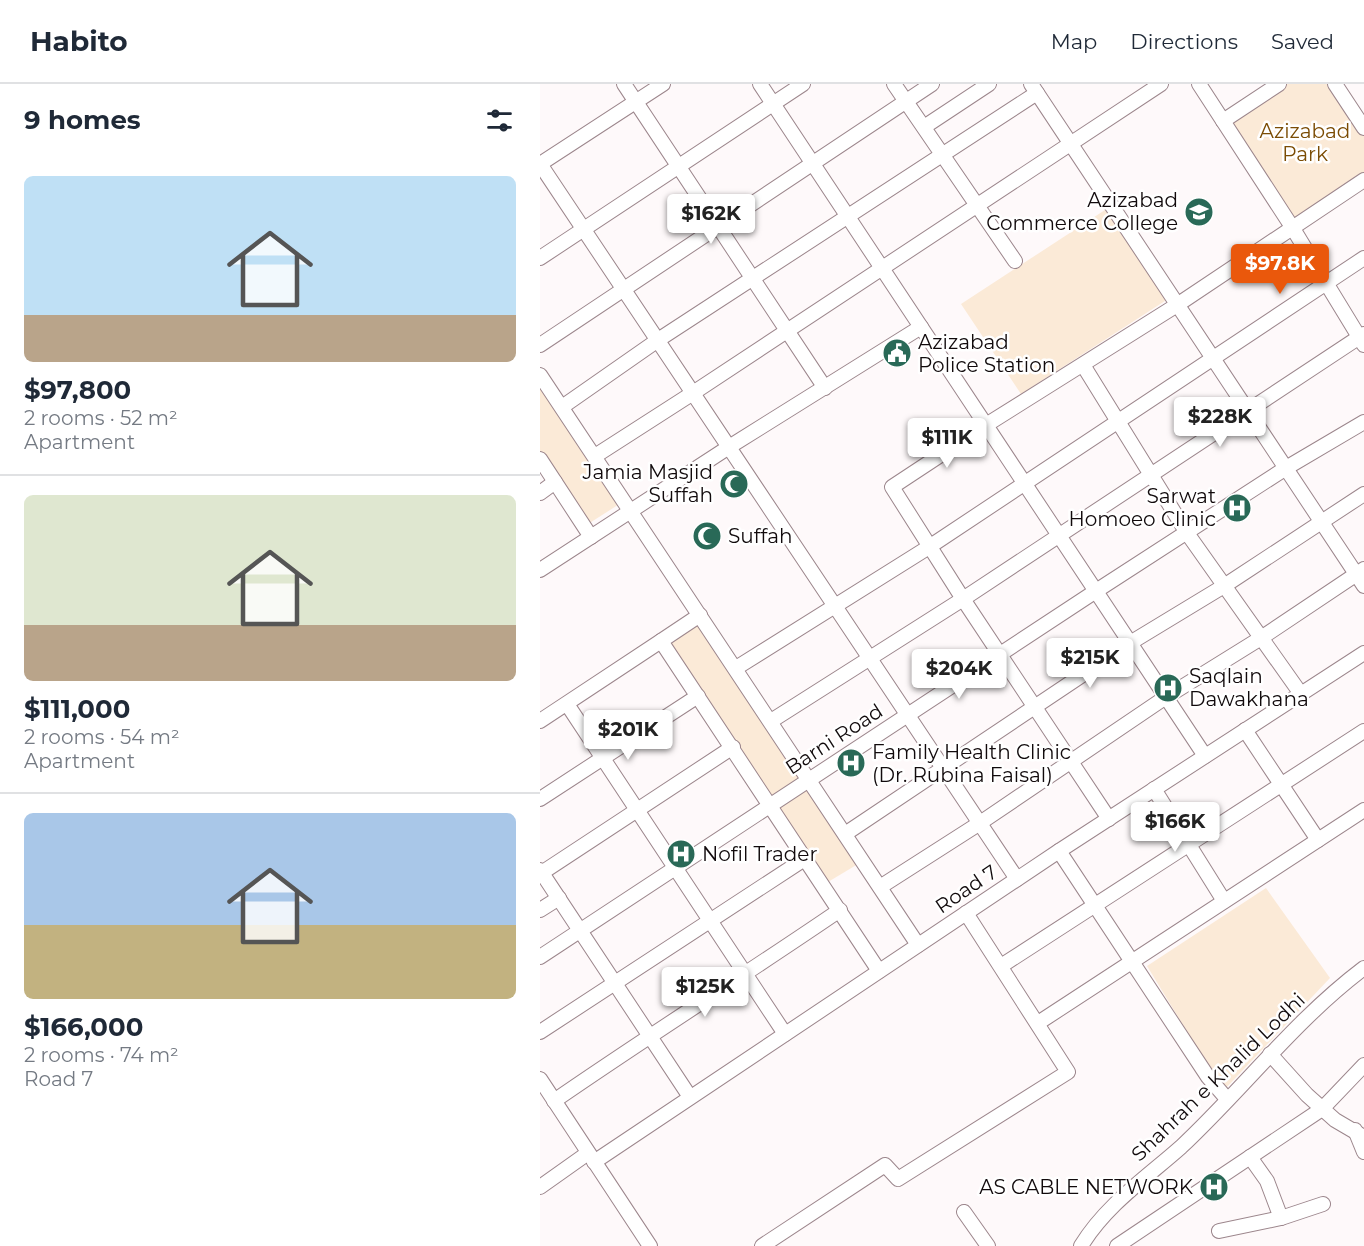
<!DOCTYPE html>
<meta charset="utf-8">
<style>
:root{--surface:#fff;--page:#f6f6f7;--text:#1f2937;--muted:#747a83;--line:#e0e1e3;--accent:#ea580c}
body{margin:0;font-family:Montserrat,sans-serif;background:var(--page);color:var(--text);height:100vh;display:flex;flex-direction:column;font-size:22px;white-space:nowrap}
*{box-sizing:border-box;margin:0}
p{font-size:20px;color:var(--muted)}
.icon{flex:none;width:33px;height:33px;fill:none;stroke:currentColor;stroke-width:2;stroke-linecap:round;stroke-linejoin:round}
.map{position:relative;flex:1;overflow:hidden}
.drawer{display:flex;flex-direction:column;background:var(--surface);width:540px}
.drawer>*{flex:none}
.price{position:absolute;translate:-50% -51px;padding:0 14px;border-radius:6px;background:#fff;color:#222;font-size:20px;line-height:39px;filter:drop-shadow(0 2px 3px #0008)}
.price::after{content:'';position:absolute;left:50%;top:36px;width:18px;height:14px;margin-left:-9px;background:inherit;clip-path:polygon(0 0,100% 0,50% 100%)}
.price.current{background:var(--accent);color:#fff}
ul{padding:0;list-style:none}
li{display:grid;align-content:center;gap:12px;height:318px;padding:0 24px}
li+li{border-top:2px solid var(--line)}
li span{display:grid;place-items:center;height:186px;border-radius:9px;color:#555}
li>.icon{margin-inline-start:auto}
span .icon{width:108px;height:108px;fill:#fffc;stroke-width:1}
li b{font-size:26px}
h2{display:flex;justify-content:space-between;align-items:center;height:72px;padding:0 24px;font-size:26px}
header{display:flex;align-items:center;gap:36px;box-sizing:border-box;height:84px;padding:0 30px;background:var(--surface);border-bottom:2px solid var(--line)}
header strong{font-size:28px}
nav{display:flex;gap:33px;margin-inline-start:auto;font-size:21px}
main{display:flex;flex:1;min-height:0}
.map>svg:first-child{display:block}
.green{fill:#fbead7}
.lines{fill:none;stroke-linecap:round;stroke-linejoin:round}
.minor-casing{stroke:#9c868c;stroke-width:16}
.minor{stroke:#fff;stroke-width:14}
.labels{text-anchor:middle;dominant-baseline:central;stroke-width:5;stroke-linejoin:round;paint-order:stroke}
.park-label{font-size:20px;fill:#7b4c04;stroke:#fff}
.poi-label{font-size:20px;fill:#110a0c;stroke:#fff;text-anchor:start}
.street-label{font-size:20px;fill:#110a0c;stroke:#fff}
</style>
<header>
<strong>Habito</strong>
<nav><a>Map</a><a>Directions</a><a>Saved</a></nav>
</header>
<main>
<section class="drawer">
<h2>9 homes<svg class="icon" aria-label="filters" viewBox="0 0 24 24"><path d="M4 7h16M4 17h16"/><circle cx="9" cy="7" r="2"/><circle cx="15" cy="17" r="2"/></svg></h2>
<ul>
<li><span style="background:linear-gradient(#bfe0f5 75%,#b9a48a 0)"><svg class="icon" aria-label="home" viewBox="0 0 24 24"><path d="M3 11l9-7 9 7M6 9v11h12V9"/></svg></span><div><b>$97,800</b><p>2 rooms · 52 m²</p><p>Apartment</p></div></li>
<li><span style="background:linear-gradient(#dfe7d0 70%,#b9a48a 0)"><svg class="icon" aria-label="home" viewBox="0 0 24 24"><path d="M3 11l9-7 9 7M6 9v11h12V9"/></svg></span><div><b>$111,000</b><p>2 rooms · 54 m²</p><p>Apartment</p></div></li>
<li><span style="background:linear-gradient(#a9c7e8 60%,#c2b280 0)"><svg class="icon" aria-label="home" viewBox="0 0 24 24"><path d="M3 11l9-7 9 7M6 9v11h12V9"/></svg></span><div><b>$166,000</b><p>2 rooms · 74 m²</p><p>Road 7</p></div></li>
</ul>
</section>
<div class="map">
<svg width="824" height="1162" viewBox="0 0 824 1162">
<rect width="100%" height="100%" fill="#fef9fa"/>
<g class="green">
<path d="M739,0H795L824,44V96L752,143L683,37Z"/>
<path d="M568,124L628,215L481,310L421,220Z"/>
<path d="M0,296L81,419L48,440L0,368Z"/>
<path d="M160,531L323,777L283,801L121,557Z"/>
<path d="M726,804L790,894L685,1005L671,987L607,882Z"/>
</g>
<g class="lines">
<g class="minor-casing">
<g id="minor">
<path d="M84,0L285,304"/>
<path d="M220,0L665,672"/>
<path d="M354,0L475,177"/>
<path d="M491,0L824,502"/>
<path d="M659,0L752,143L824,261"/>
<path d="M795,0L824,44"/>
<path d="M683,37L739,0"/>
<path d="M384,43L449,0"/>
<path d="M0,80L477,795"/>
<path d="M0,80L123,0"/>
<path d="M0,174L263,0"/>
<path d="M0,261L392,0"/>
<path d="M543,281L647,449L761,610"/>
<path d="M0,291L378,861"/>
<path d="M22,323L118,256L497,9"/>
<path d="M55,372L153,309L621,0"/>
<path d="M0,375L51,453"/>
<path d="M0,409L15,398"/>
<path d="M0,486L189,363L381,243"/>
<path d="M160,531L121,557L339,887"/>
<path d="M196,584L389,463L824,174"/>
<path d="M27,620L245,950"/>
<path d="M0,637L121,557"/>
<path d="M231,637L423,515L824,250"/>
<path d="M705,646L778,756"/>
<path d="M614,705L684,817"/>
<path d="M0,715L158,612"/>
<path d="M569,735L423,515L352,403L446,341L637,221L824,96"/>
<path d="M305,750L590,559L684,502L824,410"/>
<path d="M519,767L668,993L687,1015"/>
<path d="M0,786L150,1013"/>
<path d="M0,790L193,663"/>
<path d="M340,803L440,739L626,613L721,554L824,485"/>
<path d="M0,826L19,814"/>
<path d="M0,873L556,507L746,384L824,338"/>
<path d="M461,882L824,647"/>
<path d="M498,939L824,726"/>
<path d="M0,948L266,774"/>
<path d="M730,970L767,1011L795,1036L824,1053"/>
<path d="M0,995L110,1162"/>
<path d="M14,1017C108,952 205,891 300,826"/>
<path d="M815,1046L824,1068"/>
<path d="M710,1073L727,1097L741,1134"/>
<path d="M54,1078L519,767L824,569"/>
<path d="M0,1103L48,1069"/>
<path d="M424,1128L448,1162"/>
<path d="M679,1147L741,1134L783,1120"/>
<path d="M222,1162L345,1081L358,1095L528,988L426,829"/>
<path d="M541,1162C566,1121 606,1094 641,1063C704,1004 755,936 824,884"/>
<path d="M577,1162L782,1025L824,981"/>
</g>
</g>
<use href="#minor" class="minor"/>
</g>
<defs>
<g id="university-disc" transform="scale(1.5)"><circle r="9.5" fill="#296957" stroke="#fff"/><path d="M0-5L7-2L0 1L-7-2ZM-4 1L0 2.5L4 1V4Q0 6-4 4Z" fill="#fff"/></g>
<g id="civic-disc" transform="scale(1.5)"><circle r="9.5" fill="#296957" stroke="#fff"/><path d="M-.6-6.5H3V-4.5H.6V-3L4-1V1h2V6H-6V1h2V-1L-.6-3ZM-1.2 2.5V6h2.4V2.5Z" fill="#fff"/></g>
<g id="mosque-disc" transform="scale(1.5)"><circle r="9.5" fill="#296957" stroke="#fff"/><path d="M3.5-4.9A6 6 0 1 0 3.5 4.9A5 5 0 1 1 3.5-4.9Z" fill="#fff"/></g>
<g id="hospital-disc" transform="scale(1.5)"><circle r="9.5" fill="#296957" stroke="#fff"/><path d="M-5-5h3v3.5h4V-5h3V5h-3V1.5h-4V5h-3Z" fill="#fff"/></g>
</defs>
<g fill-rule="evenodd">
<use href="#university-disc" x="659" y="128"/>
<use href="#civic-disc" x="357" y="269"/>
<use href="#mosque-disc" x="194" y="400"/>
<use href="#hospital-disc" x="697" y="424"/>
<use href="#mosque-disc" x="167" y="452"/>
<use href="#hospital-disc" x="628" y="604"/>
<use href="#hospital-disc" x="311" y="679"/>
<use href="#hospital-disc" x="141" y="770"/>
<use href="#hospital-disc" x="674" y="1103"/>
</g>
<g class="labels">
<g class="park-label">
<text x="765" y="47">Azizabad<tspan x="765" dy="23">Park</tspan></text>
</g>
<g class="poi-label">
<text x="638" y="116" text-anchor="end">Azizabad<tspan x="638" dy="23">Commerce College</tspan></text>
<text x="378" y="258">Azizabad<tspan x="378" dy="23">Police Station</tspan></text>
<text x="173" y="388" text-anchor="end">Jamia Masjid<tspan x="173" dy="23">Suffah</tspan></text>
<text x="676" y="412" text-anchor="end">Sarwat<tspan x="676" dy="23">Homoeo Clinic</tspan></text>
<text x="188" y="452">Suffah</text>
<text x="649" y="592">Saqlain<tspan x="649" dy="23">Dawakhana</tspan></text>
<text x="332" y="668">Family Health Clinic<tspan x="332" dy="23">(Dr. Rubina Faisal)</tspan></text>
<text x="162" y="770">Nofil Trader</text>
<text x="653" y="1103" text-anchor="end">AS CABLE NETWORK</text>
</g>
<g class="street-label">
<text transform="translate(294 655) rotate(-33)">Barni Road</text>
<text transform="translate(426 805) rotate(-34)">Road 7</text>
<text transform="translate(678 993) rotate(-44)">Shahrah e Khalid Lodhi</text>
</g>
</g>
</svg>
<b class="price" style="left:171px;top:161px">$162K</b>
<b class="price current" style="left:740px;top:211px">$97.8K</b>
<b class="price" style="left:680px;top:364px">$228K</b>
<b class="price" style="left:407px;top:385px">$111K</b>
<b class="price" style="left:550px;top:605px">$215K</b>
<b class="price" style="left:419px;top:616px">$204K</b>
<b class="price" style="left:88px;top:677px">$201K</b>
<b class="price" style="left:635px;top:769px">$166K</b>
<b class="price" style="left:165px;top:934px">$125K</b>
</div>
</main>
